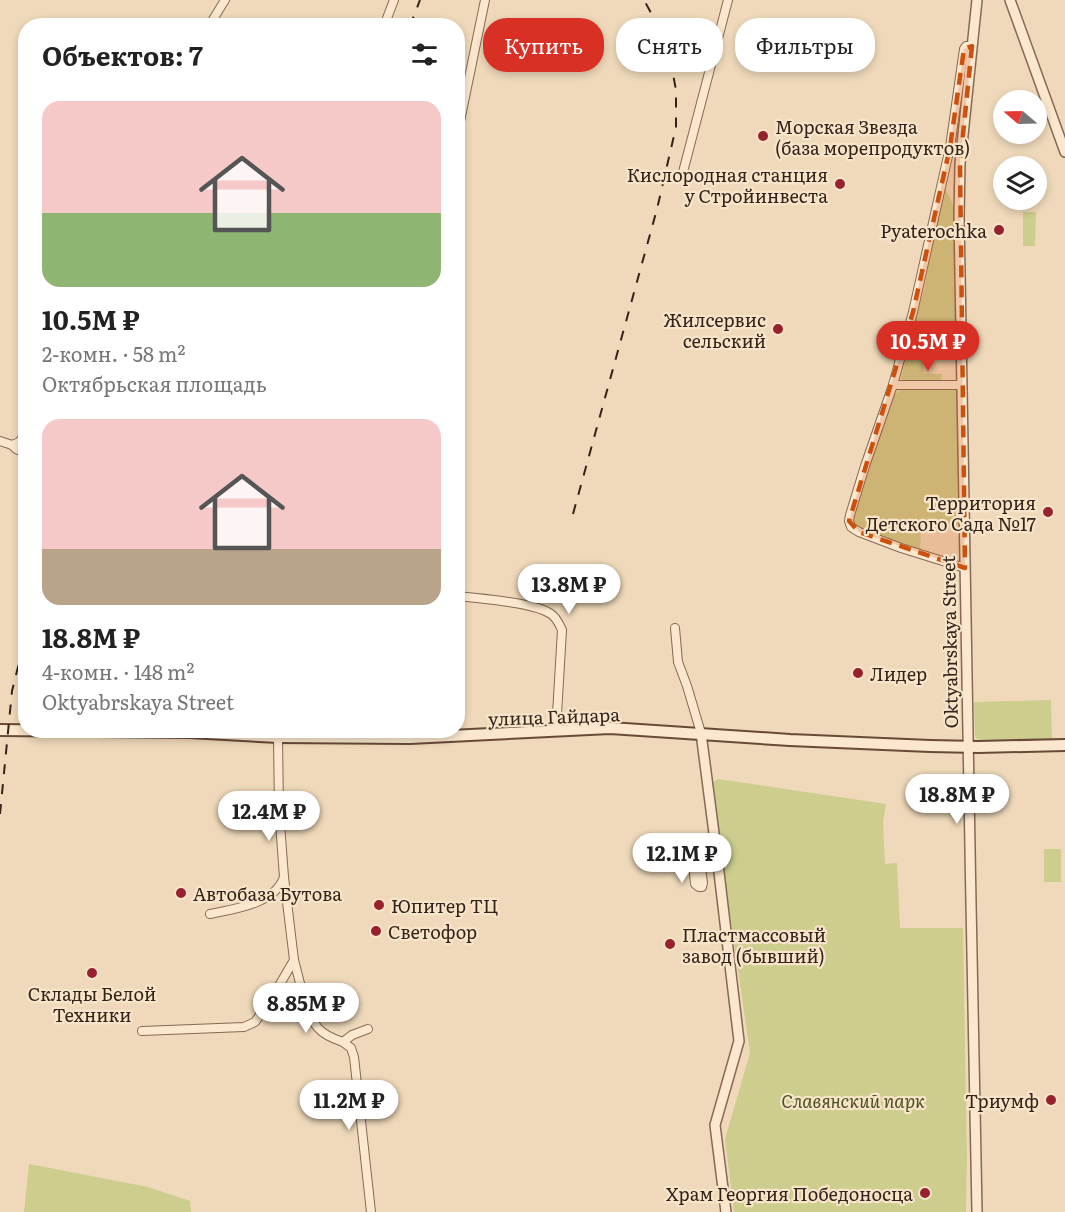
<!DOCTYPE html>
<html lang="ru">
<meta charset="utf-8">
<style>
:root{--surface:#fff;--page:#f2f2f2;--text:#222;--muted:#767676;--accent:#d93025}
body{margin:0;font-family:Literata,serif;background:var(--page);color:var(--text);height:100vh;display:flex;flex-direction:column;font-size:22px;white-space:nowrap}
*{box-sizing:border-box;margin:0}
p{font-size:20px;color:var(--muted)}
.icon{flex:none;width:33px;height:33px;fill:none;stroke:currentColor;stroke-width:2;stroke-linecap:round;stroke-linejoin:round}
.map{position:relative;flex:1;overflow:hidden}
.details{position:absolute;left:18px;top:18px;width:447px;height:720px;display:flex;flex-direction:column;background:var(--surface);border-radius:24px;box-shadow:0 3px 9px #0003}
.details>*{flex:none}
.hud{position:absolute;left:483px;top:18px;width:492px;height:54px;display:flex;gap:12px}
.needle{width:39px;rotate:289deg}
.buttons{position:absolute;left:993px;top:90px;display:grid;gap:12px}
.buttons a{display:grid;place-items:center;width:54px;height:54px;border-radius:50%;background:var(--surface);box-shadow:0 3px 9px #0003;font-size:30px}
.price{position:absolute;translate:-50% -51px;padding:0 14px;border-radius:21px;background:#fff;color:#222;font-size:20px;line-height:39px;filter:drop-shadow(0 2px 3px #0008)}
.price::after{content:'';position:absolute;left:50%;top:36px;width:18px;height:14px;margin-left:-9px;background:inherit;clip-path:polygon(0 0,100% 0,50% 100%)}
.price.on{background:var(--accent);color:#fff}
ul{padding:0;list-style:none}
li{display:grid;align-content:center;gap:12px;height:318px;padding:0 24px}
li span{display:grid;place-items:center;height:186px;border-radius:18px;color:#555}
li>.icon{margin-inline-start:auto}
span .icon{width:108px;height:108px;fill:#fffc;stroke-width:1}
li b{font-size:26px}
h2{display:flex;justify-content:space-between;align-items:center;height:72px;padding:0 24px;font-size:26px}
.pill{padding:0 21px;border-radius:24px;background:var(--surface);box-shadow:0 3px 9px #0003;font-size:21px;line-height:54px}
.pill.on{background:var(--accent);color:#fff}
.map>svg:first-child{display:block}
.green{fill:#cdcd8e}
.lines{fill:none;stroke-linecap:round;stroke-linejoin:round}
.minor-casing{stroke:#866954;stroke-width:10}
.tertiary-casing{stroke:#866954;stroke-width:12}
.secondary-casing{stroke:#684a37;stroke-width:14}
.minor{stroke:#fae7cd;stroke-width:8}
.tertiary{stroke:#fae7cd;stroke-width:9}
.secondary{stroke:#fae7cd;stroke-width:10}
.rail{stroke:#34231a;stroke-width:2;stroke-dasharray:10 10;stroke-linecap:butt}
.marked{fill:#cd510e;fill-opacity:0.2;stroke:#cd510e;stroke-width:4.5;stroke-dasharray:12 8;stroke-linejoin:round}
.poi-dot{fill:#982130;stroke:#f7e4c9;stroke-width:2}
.labels{text-anchor:middle;dominant-baseline:central;stroke-width:4.5;stroke-linejoin:round;paint-order:stroke}
.poi-label{font-size:18px;fill:#34231a;stroke:#f7e4c9;text-anchor:start}
.street-label{font-size:18px;fill:#34231a;stroke:#f7e4c9}
.park-label{font-size:18px;font-style:italic;fill:#4b521f;stroke:#f7e4c9}
</style>
<div class="map">
<svg width="1065" height="1212" viewBox="0 0 1065 1212">
<rect width="100%" height="100%" fill="#efd9ba"/>
<g class="green">
<path d="M945,188L954,207L956,343L942,344L941,350L924,351L923,374H942L941,382H904L901,378L911,335L924,290L943,189Z"/>
<path d="M1023,212H1036L1035,246H1023Z"/>
<path d="M954,388L957,390L958,525L921,524L920,552L858,530L854,526L852,519L891,400L895,394L901,390Z"/>
<path d="M1051,700L1052,740L990,743L977,739L975,736L974,702Z"/>
<path d="M718,779L886,804L883,822L885,864L897,863L900,928H963L967,1156L966,1212H734L725,1139L750,1053L711,784Z"/>
<rect x="1044" y="849" width="17" height="33"/>
<path d="M29,1164L148,1187L190,1201L191,1212H24Z"/>
</g>
<g class="lines">
<g class="minor-casing">
<g id="minor">
<path d="M209,26L225,0"/>
<path d="M384,26L394,0"/>
<path d="M458,131L485,0"/>
<path d="M683,172L728,0"/>
<path d="M893,385H961"/>
<path d="M0,441L12,445L16,449L26,453"/>
<path d="M12,445L19,442L26,433"/>
<path d="M965,568L901,548L859,532L851,527L849,521L850,515L865,466L893,385L913,312L950,147L964,49L966,46H972"/>
<path d="M458,596C481,599 533,602 551,614C557,618 559,624 562,630L556,731"/>
<path d="M675,628L678,662L687,686L701,733"/>
<path d="M698,844L703,883L702,887H699L695,884L691,846L692,845L715,842"/>
<path d="M210,914C234,909 275,904 284,877L279,810L278,737"/>
<path d="M294,960C299,978 306,1014 318,1028C324,1035 334,1039 343,1042L352,1035L368,1029"/>
<path d="M142,1031L244,1027L255,1022L273,996L294,960L284,877"/>
<path d="M343,1042L351,1048L354,1057L371,1212"/>
</g>
</g>
<g class="tertiary-casing">
<g id="tertiary">
<path d="M1010,0L1065,152"/>
<path d="M701,733L718,864L739,1041L715,1125L726,1212"/>
<path d="M977,1212C971,880 963,548 959,216L960,164L977,0"/>
</g>
</g>
<g class="secondary-casing">
<path id="secondary" d="M0,730L189,732L278,737L410,738L610,728L790,740L930,746L978,747L1065,745"/>
</g>
<use href="#minor" class="minor"/>
<use href="#tertiary" class="tertiary"/>
<use href="#secondary" class="secondary"/>
<g class="rail">
<path d="M410,26L420,0"/>
<path d="M573,514L657,209L676,127V90L669,53L656,22L644,0"/>
<path d="M0,814L12,691L26,635"/>
</g>
</g>
<path class="marked" d="M972,46L960,164L965,568L859,532L849,521L913,312L950,147L964,49Z"/>
<g class="poi-dot">
<circle cx="763" cy="136" r="6"/>
<circle cx="840" cy="184" r="6"/>
<circle cx="999" cy="230" r="6"/>
<circle cx="778" cy="329" r="6"/>
<circle cx="1048" cy="512" r="6"/>
<circle cx="858" cy="673" r="6"/>
<circle cx="181" cy="893" r="6"/>
<circle cx="379" cy="905" r="6"/>
<circle cx="376" cy="931" r="6"/>
<circle cx="670" cy="944" r="6"/>
<circle cx="92" cy="973" r="6"/>
<circle cx="1051" cy="1100" r="6"/>
<circle cx="925" cy="1193" r="6"/>
</g>
<g class="labels">
<g class="poi-label">
<text x="775" y="126">Морская Звезда<tspan x="775" dy="21">(база морепродуктов)</tspan></text>
<text x="828" y="174" text-anchor="end">Кислородная станция<tspan x="828" dy="21">у Стройинвеста</tspan></text>
<text x="987" y="230" text-anchor="end">Pyaterochka</text>
<text x="766" y="319" text-anchor="end">Жилсервис<tspan x="766" dy="21">сельский</tspan></text>
<text x="1036" y="502" text-anchor="end">Территория<tspan x="1036" dy="21">Детского Сада №17</tspan></text>
<text x="870" y="673">Лидер</text>
<text x="193" y="893">Автобаза Бутова</text>
<text x="391" y="905">Юпитер ТЦ</text>
<text x="388" y="931">Светофор</text>
<text x="682" y="934">Пластмассовый<tspan x="682" dy="21">завод (бывший)</tspan></text>
<text x="92" y="993" text-anchor="middle">Склады Белой<tspan x="92" dy="21">Техники</tspan></text>
<text x="1039" y="1100" text-anchor="end">Триумф</text>
<text x="913" y="1193" text-anchor="end">Храм Георгия Победоносца</text>
</g>
<g class="street-label">
<text transform="translate(949 642) rotate(-91)">Oktyabrskaya Street</text>
<text transform="translate(554 716) rotate(-2)">улица Гайдара</text>
</g>
<g class="park-label">
<text x="853" y="1100">Славянский парк</text>
</g>
</g>
</svg>
<div class="buttons">
<a><svg class="needle" viewBox="-14 -14 28 28"><path d="M0-13l5 13h-10z" fill="#e53935"/><path d="M0 13l5-13h-10z" fill="#767676"/></svg></a>
<a><svg class="icon" aria-label="layers" viewBox="0 0 24 24"><path d="M12 4l9 5-9 5-9-5zM3 14l9 5 9-5"/></svg></a>
</div>
<b class="price on" style="left:928px;top:372px">10.5M ₽</b>
<b class="price" style="left:569px;top:615px">13.8M ₽</b>
<b class="price" style="left:957px;top:825px">18.8M ₽</b>
<b class="price" style="left:269px;top:842px">12.4M ₽</b>
<b class="price" style="left:682px;top:884px">12.1M ₽</b>
<b class="price" style="left:306px;top:1034px">8.85M ₽</b>
<b class="price" style="left:349px;top:1131px">11.2M ₽</b>
<div class="hud">
<a class="pill on">Купить</a>
<a class="pill">Снять</a>
<a class="pill">Фильтры</a>
</div>
<section class="details">
<h2>Объектов: 7<svg class="icon" aria-label="filters" viewBox="0 0 24 24"><path d="M4 7h16M4 17h16"/><circle cx="9" cy="7" r="2"/><circle cx="15" cy="17" r="2"/></svg></h2>
<ul>
<li><span style="background:linear-gradient(#f6c9c9 60%,#8fb573 0)"><svg class="icon" aria-label="home" viewBox="0 0 24 24"><path d="M3 11l9-7 9 7M6 9v11h12V9"/></svg></span><div><b>10.5M ₽</b><p>2-комн. · 58 m²</p><p>Октябрьская площадь</p></div></li>
<li><span style="background:linear-gradient(#f6c9c9 70%,#b9a48a 0)"><svg class="icon" aria-label="home" viewBox="0 0 24 24"><path d="M3 11l9-7 9 7M6 9v11h12V9"/></svg></span><div><b>18.8M ₽</b><p>4-комн. · 148 m²</p><p>Oktyabrskaya Street</p></div></li>
</ul>
</section>
</div>
